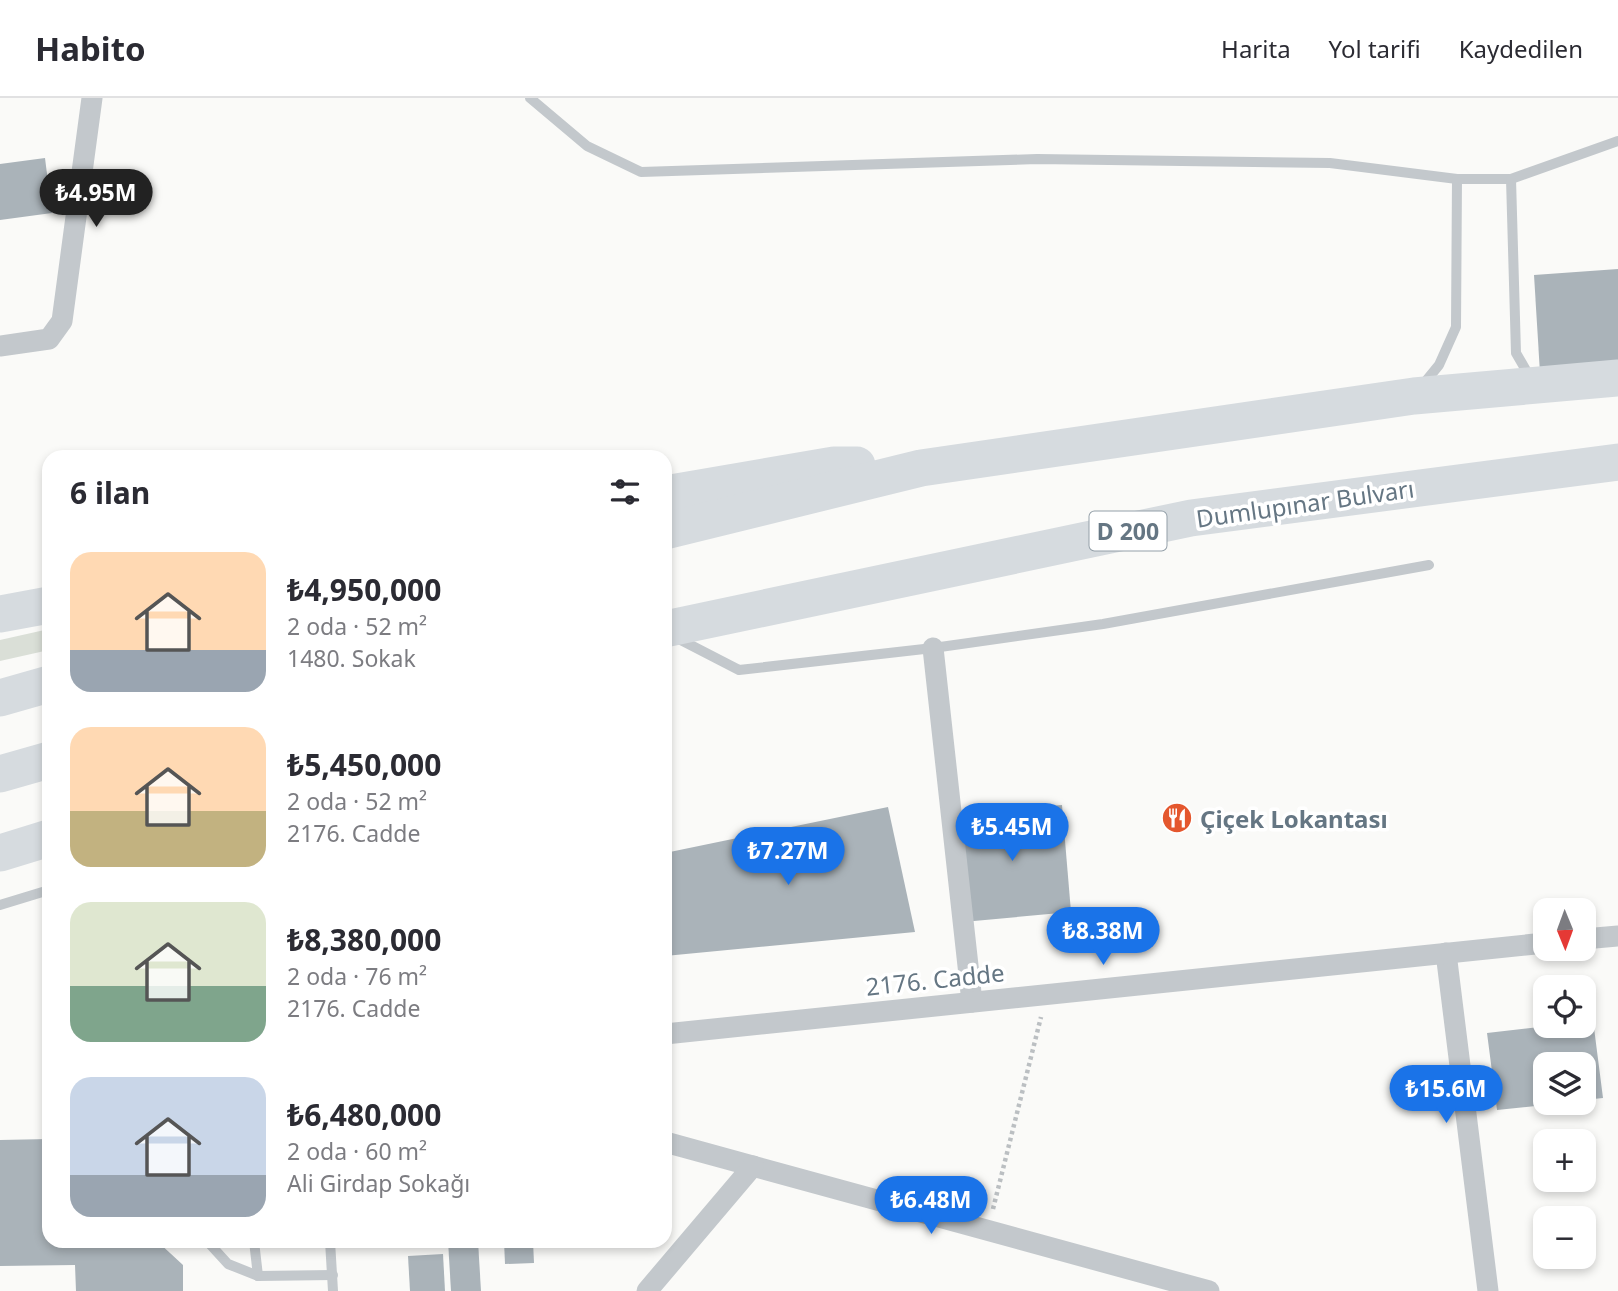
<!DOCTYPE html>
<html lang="tr">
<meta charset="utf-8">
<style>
:root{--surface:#fff;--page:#f2f2f3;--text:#2b2b33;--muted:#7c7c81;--line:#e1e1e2;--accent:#1a73e8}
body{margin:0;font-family:"Noto Sans",sans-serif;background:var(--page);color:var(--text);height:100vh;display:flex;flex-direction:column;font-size:26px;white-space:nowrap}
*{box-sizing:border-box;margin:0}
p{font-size:23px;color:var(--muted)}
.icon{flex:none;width:38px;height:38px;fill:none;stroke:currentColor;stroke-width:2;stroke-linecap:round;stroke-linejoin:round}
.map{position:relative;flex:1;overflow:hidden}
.details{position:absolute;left:42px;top:352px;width:630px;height:798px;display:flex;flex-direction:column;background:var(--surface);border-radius:21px;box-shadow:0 4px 10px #0003}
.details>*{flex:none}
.needle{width:46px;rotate:179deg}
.buttons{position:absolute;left:1533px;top:800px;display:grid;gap:14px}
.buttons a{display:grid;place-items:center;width:63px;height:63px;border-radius:14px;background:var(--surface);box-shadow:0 4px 10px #0003;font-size:35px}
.price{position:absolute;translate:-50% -60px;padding:0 16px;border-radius:24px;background:var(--accent);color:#fff;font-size:23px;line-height:46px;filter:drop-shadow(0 2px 4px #0008)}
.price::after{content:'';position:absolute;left:50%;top:42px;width:21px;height:16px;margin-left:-10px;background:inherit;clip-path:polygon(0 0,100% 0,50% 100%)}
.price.current{background:#222;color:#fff}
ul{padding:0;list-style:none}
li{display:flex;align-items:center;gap:21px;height:175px;padding:0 28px}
li span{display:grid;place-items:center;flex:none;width:196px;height:140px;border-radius:21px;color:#555}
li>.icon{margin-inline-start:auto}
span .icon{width:84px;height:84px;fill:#fffc;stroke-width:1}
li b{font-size:30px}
h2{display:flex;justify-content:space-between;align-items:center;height:84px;padding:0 28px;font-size:30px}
header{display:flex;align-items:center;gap:42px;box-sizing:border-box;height:98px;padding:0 35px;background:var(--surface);border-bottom:2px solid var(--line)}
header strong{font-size:33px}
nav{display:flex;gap:38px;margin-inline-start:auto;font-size:24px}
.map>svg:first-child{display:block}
.green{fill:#dadfd7}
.building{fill:#aab3b9}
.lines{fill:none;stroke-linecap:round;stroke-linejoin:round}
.path{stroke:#bbbfc2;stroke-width:4.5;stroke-dasharray:3.5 3.5;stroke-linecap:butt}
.service{stroke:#c3c8cc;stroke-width:10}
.minor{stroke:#c3c8cc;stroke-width:21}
.trunk{stroke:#d6dbdf;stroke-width:37}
.labels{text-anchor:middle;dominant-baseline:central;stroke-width:7;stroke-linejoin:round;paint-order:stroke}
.shield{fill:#fff;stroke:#939fa8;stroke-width:2}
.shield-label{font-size:23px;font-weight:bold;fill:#657683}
.street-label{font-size:24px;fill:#657683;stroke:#fff}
.poi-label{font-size:24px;font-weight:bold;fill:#657683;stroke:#fff;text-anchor:start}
</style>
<header>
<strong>Habito</strong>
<nav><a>Harita</a><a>Yol tarifi</a><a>Kaydedilen</a></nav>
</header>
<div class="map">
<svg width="1618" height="1193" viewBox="0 0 1618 1193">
<rect width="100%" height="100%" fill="#fafaf8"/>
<path class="green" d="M49,531V552L0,563V542Z"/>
<g class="building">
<path d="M45,60L52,115L0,122V66Z"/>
<path d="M1618,171V270L1540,275L1534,177Z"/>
<path d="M1062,707L1071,814L963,824L954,716Z"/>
<path d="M888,709L915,834L665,858V755Z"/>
<path d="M1593,922L1603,1000L1584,1002V966H1545V1007L1497,1012L1487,935L1548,928H1584V923Z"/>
<path d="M49,1041V1143H157L183,1167V1193H76L75,1167L0,1168V1042Z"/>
<path d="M448,1143H478L481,1193H451Z"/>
<path d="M504,1143H533L534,1165L505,1166Z"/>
<path d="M443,1156L445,1193H410L408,1158Z"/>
</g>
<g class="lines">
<path class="path" d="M993,1111L1041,919"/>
<g class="service">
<path d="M530,0L587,48L641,74L1037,61L1330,65L1457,81H1511L1618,43"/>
<path d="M1511,81L1516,255L1531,281"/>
<path d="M1421,289L1439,267L1456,229L1457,81"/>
<path d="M675,539L739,572L933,550L1103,526L1429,467"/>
<path d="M0,807L49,792"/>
<path d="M207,1143L228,1166L258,1178"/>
<path d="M254,1143L258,1178L333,1177"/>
<path d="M330,1143L333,1193"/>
</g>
<g class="minor">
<path d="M0,248L49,241L62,223L92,0"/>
<path d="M933,550L972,904"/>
<path d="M1584,841L1618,838"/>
<path d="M1446,855L1488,1193"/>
<path d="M665,936L1545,845"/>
<path d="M665,1044L1209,1193"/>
<path d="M647,1193L753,1068"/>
</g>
<g class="trunk">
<path d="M665,396L834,367H857"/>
<path d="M665,433L921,370L1414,298L1618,280"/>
<path d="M0,516L49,507"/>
<path d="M665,531L1191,420L1618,364"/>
<path d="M0,600L49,586"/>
<path d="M0,676L49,662"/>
<path d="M0,755L49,740"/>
</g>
</g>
<defs>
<g id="restaurant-disc" transform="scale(1.575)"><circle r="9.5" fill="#e4572e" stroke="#fff"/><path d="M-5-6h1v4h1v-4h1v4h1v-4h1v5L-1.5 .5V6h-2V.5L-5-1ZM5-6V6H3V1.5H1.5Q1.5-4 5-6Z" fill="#fff"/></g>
</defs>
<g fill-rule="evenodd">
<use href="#restaurant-disc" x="1177" y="720"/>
</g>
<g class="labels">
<rect class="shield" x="1089.5" y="413.5" width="77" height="39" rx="5"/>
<g class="shield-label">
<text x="1128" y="433">D 200</text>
</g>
<g class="street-label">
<text transform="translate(1305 405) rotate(-8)">Dumlupınar Bulvarı</text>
<text transform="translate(935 881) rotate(-6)">2176. Cadde</text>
</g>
<g class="poi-label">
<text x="1200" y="720">Çiçek Lokantası</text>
</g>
</g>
</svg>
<div class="buttons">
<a><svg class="needle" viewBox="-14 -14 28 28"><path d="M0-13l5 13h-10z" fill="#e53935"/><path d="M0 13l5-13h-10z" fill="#7c7c81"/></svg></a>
<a><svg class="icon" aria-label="locate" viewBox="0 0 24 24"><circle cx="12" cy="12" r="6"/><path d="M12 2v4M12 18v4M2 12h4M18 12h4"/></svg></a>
<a><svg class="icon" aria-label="layers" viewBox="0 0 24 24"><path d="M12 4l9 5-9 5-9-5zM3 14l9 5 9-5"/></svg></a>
<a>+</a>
<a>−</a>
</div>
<b class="price current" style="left:96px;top:131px">₺4.95M</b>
<b class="price" style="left:1012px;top:765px">₺5.45M</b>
<b class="price" style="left:788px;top:789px">₺7.27M</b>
<b class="price" style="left:1103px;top:869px">₺8.38M</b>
<b class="price" style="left:1446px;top:1027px">₺15.6M</b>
<b class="price" style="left:931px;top:1138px">₺6.48M</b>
<section class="details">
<h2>6 ilan<svg class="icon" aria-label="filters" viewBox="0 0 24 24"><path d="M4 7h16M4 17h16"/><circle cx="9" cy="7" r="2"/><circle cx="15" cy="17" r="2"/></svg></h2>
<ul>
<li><span style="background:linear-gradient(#ffd9b3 70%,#9aa5b1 0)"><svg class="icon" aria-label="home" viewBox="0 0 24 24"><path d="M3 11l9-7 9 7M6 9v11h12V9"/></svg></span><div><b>₺4,950,000</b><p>2 oda · 52 m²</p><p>1480. Sokak</p></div></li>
<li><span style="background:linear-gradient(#ffd9b3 60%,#c2b280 0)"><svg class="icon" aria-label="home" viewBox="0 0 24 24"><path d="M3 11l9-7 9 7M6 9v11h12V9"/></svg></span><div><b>₺5,450,000</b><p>2 oda · 52 m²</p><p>2176. Cadde</p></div></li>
<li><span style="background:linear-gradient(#dfe7d0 60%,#7fa58c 0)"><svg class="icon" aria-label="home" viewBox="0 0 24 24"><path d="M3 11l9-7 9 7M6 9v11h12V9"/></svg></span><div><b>₺8,380,000</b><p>2 oda · 76 m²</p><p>2176. Cadde</p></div></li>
<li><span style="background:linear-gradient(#c9d6e8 70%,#9aa5b1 0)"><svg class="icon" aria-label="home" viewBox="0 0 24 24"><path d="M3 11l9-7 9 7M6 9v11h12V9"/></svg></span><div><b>₺6,480,000</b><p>2 oda · 60 m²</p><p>Ali Girdap Sokağı</p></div></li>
</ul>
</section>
</div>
